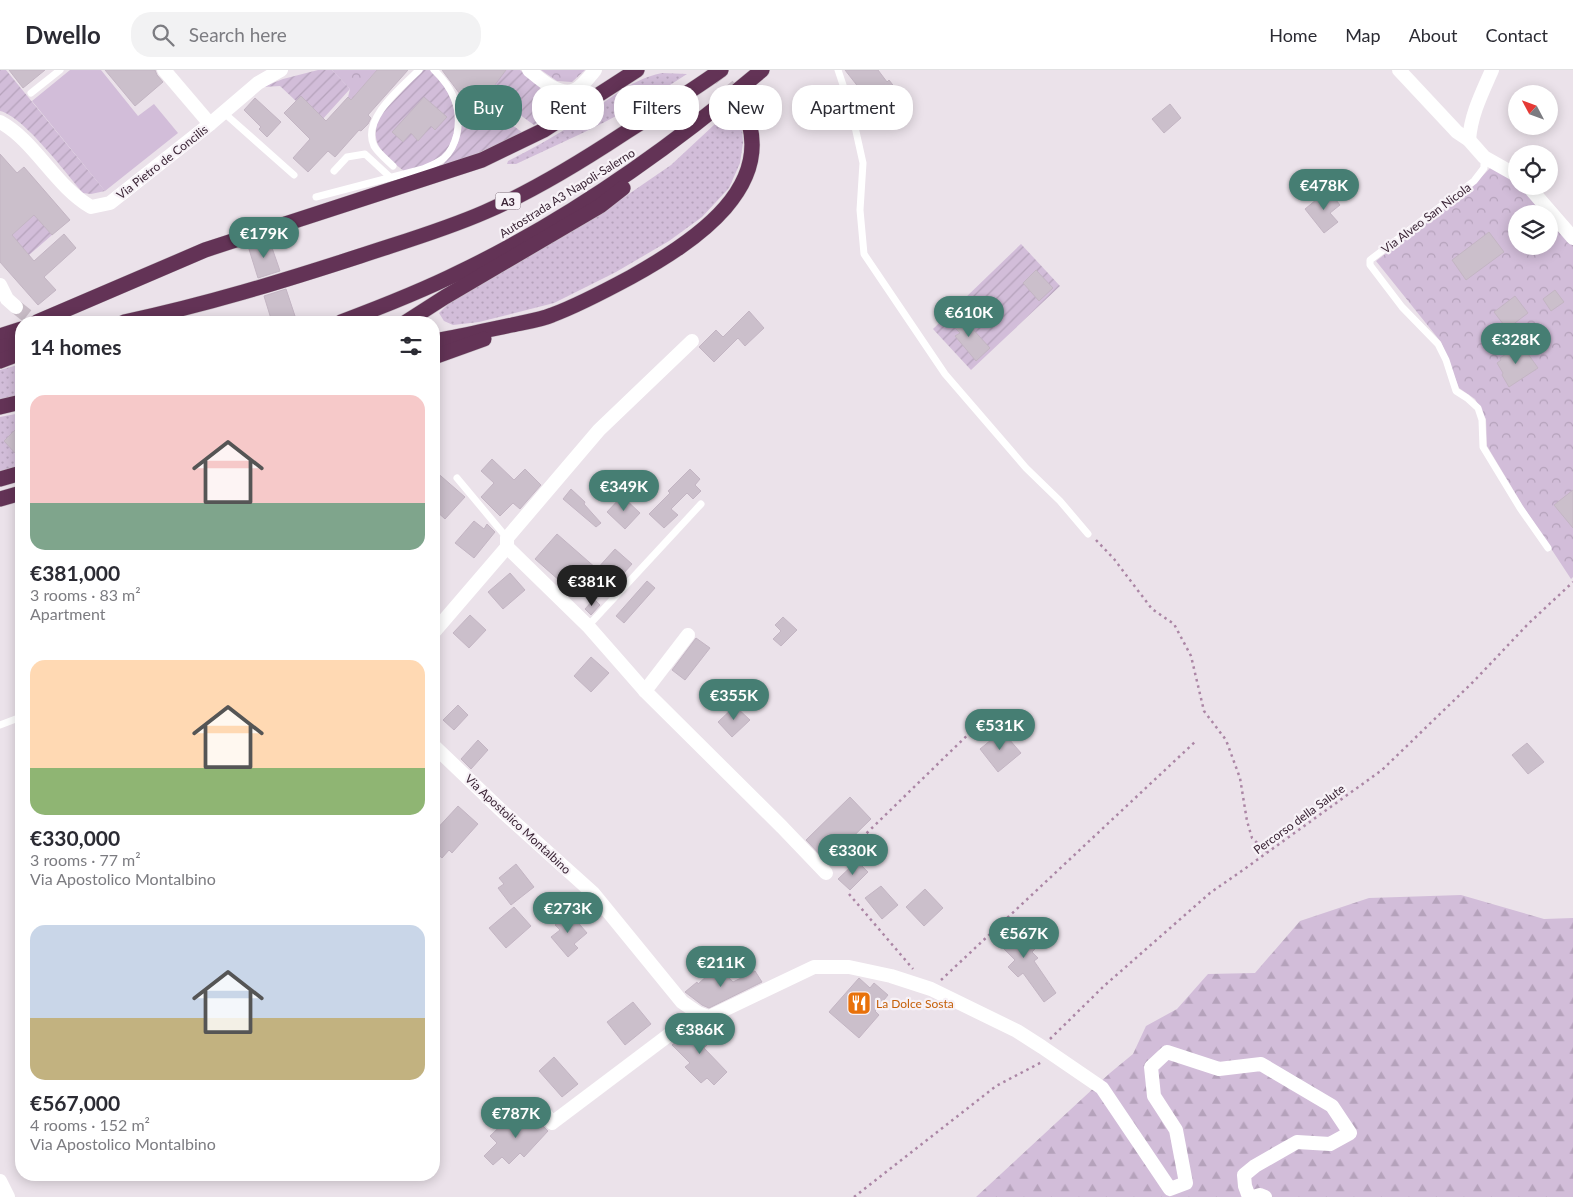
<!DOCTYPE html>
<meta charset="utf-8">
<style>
:root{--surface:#fff;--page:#f2f2f3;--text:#2b2b33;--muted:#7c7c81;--line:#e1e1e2;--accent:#467e73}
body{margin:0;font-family:Lato,sans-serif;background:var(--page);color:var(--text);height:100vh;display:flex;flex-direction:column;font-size:19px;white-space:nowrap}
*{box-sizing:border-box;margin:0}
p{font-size:16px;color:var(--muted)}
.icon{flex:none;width:28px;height:28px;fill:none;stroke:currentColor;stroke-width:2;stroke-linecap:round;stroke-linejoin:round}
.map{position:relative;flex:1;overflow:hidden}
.drawer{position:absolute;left:15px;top:246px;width:425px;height:865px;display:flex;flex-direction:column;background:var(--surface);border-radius:20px;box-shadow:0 2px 12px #0003}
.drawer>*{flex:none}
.banner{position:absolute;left:455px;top:15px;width:475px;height:45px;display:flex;gap:10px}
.needle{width:32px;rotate:311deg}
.buttons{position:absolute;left:1508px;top:15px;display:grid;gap:10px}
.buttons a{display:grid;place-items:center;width:50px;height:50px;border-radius:50%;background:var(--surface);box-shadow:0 2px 12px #0003;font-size:25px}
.price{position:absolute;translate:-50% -42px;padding:0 11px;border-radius:18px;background:var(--accent);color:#fff;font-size:16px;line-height:32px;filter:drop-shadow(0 1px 2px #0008)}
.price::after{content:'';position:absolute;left:50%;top:30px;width:15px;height:11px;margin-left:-8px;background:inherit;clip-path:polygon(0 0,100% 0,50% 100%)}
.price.active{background:#222;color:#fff}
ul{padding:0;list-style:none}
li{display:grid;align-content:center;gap:10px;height:265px;padding:0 15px}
li span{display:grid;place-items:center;height:155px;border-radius:15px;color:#555}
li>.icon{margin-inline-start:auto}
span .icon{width:90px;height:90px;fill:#fffc;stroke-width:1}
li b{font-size:21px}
h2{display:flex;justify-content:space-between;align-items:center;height:60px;padding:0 15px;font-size:21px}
.chip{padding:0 18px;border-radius:20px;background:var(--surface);box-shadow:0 2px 12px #0003;font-size:18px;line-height:45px}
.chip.active{background:var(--accent);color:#fff}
header{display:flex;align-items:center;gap:30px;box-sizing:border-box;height:70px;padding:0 25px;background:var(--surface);border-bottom:1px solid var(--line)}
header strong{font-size:24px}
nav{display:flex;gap:28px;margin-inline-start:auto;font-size:18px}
.search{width:350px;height:45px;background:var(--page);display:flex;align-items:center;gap:12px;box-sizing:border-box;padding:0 18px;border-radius:20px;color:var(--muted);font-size:19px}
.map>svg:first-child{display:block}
.grass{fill:url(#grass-dots)}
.forest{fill:url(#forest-firs)}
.park{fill:url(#park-crowns)}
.garden{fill:url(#garden-furrows)}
.pitch{fill:#d2bdd9}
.building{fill:#cbbfcb;stroke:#c3b5c3}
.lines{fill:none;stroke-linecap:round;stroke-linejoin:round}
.street-tunnel{stroke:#c8bcc6;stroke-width:14;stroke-dasharray:14 7;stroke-linecap:butt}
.highway-tunnel{stroke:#c8bcc6;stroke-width:15;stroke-dasharray:15 8;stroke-linecap:butt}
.highway-casing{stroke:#c4bdc2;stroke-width:16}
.path{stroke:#ab86a5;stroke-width:2.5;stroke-dasharray:2.5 4;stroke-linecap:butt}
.lane{stroke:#fff;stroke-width:7}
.street{stroke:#fff;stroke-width:14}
.highway{stroke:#633356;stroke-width:15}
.labels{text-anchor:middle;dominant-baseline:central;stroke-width:4.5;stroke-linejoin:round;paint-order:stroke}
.shield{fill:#f7f2f7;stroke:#73626f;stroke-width:1}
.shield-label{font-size:11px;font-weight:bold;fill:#3a2435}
.street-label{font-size:12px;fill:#3a2435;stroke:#f7f2f7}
.food-label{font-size:12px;fill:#c56008;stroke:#f7f2f7;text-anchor:start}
</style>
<header>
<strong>Dwello</strong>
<div class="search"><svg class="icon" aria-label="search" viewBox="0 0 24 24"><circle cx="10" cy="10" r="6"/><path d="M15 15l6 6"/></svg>Search here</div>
<nav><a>Home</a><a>Map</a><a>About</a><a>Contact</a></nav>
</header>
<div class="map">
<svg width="1573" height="1127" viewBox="0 0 1573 1127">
<defs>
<pattern id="grass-dots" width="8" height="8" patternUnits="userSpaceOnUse" patternTransform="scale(1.25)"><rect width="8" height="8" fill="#d2bdd9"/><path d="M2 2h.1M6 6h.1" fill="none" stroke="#b5a2bb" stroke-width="1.8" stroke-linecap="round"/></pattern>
<pattern id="forest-firs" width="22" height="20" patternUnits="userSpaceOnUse" patternTransform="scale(1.25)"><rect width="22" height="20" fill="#d2bdd9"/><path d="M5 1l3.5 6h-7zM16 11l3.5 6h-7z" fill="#b5a2bb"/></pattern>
<pattern id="park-crowns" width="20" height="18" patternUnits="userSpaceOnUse" patternTransform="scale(1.25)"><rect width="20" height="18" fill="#d2bdd9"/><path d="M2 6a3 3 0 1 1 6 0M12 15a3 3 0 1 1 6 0" fill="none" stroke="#b5a2bb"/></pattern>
<pattern id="garden-furrows" width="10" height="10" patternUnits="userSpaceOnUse" patternTransform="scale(1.25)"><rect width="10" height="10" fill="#d2bdd9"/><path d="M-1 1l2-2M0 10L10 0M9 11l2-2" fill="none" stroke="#b5a2bb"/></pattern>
</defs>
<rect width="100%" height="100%" fill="#ebe2ea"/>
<g class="grass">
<path d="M662,3L687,4C634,40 575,67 516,94H507L508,91C530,80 552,68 572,55C602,36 627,10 662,3Z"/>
<path d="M735,40L742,54L743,73L740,93L729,118L702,147L669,171L616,202L554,233L479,252L453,255L444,251L439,243L453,229L610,137L671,95L729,41Z"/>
<path d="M21,294V326L0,330V300Z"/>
<path d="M21,343V395L0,402V347Z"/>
</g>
<path class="forest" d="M1461,825L1544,849L1573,848V1127H976L1110,1003L1133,984L1146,956L1177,939L1208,904L1255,903L1300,851L1369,828Z"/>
<g class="park">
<path d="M332,0H377L360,20L359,37L348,27L350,19Z"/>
<path d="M541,0H585L572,12L557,11Z"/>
<path d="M1492,96L1516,110V116H1523L1547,144H1516V176H1549V146L1573,174V507L1571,509L1523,436L1487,376L1486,349L1475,329L1459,318L1441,272L1376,191L1471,118Z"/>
</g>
<g class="garden">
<path d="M0,0H6L105,121L91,124L83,123C66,103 23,46 0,41Z"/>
<path d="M318,0H332L350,19L321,51L296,31L280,16L263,17L283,9Z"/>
<path d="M423,0H430C448,17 459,38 454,63C452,70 449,79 444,84C434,95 418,98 404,101C383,84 368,74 380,45Z"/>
<path d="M458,0H520L551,25L569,32L534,55Z"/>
<path d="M479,30L523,63L476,84L442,96L455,79L459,70L462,46Z"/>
<path d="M41,138L42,153L52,165L29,185L11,165Z"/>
<path d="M1021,174L1060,216L971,300L933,259Z"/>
</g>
<path class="pitch" d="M70,0H101L138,46L154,34L178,63L105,121L32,31Z"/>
<g class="building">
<path d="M9,0H45L23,18Z"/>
<path d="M105,0H155L157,5L163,12L135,36Z"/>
<path d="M377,0H408L368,45L371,48L368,54L361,61L359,60L335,87L328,81L308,102L293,88L310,69L284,43L301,26L326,51L348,27L351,30Z"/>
<path d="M442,0H506L489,23L518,43L508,58L476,33L471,39Z"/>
<path d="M845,0H878L887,12L889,10L899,23L881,37L867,19L863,23Z"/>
<path d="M424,27L447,47L435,60L431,56L418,71L411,63L403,72L392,62Z"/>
<path d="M255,28L281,52L267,67L259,59L261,57L244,40Z"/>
<path d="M1170,34L1181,48L1164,63L1152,49Z"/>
<path d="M0,84L17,103L24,97L70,150L52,165L34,145L12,165L34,191L64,164L76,178L44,207L56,220L38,235L0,192Z"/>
<path d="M1328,120L1340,135L1330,143L1338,152L1324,163L1305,139Z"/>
<path d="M1489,162L1504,182L1466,210L1452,190Z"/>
<path d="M269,169L280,201L258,208L248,176Z"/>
<path d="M1036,200L1053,218L1039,231L1023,213Z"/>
<path d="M286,219L297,252H272L264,226Z"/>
<path d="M1555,220L1564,232L1551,241L1543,229Z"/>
<path d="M1515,226L1528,243L1507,259L1494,242Z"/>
<path d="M749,241L764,258L745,276L738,268L714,292L699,277L716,260L723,267Z"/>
<path d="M958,243L990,278L976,291L955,266L960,263L949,252Z"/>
<path d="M1521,274L1538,298L1509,317L1502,305L1503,303L1497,293L1501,290L1500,288Z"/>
<path d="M16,359L21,364V377L15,383L4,371Z"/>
<path d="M492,389L514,410L525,399L541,415L520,439L513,433L500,446L481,427L494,413L481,401Z"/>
<path d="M690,399L700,409L695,415L701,421L693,429L687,423L671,439L678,445L664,458L649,444L670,423L668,421Z"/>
<path d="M434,400L465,427L445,449L434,439Z"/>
<path d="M571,419L585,432L584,434L601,453L596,457L563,429Z"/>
<path d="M1573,420V458L1554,435Z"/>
<path d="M622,426L640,443L625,459L607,442Z"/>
<path d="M474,451L484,459L487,454L495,462L474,488L455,473Z"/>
<path d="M557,464L597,499L615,479L632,494L605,524L582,504L569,519L535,489Z"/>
<path d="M510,503L525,520L503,539L488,522Z"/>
<path d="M647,511L655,518L624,553L616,546Z"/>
<path d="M594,529L600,535L591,545L585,539Z"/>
<path d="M470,545L486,560L469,578L453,563Z"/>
<path d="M783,547L797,560L781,576L773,569L781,561L775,555Z"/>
<path d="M696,568L710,578L685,610L672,600Z"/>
<path d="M591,587L609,603L591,622L574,606Z"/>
<path d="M458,635L468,645L454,660L443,650Z"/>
<path d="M735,636L750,650L732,667L718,652Z"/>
<path d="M1002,661L1021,683L998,702L980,679Z"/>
<path d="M478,670L488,680L471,699L461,689Z"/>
<path d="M1527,673L1544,692L1528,704L1512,685Z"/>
<path d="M850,727L871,749L827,792L806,770Z"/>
<path d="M458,736L478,754L452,783L449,780L442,788L434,781V762Z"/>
<path d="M857,791L868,802L850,820L838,809Z"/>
<path d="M516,794L534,817L511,835L498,818L504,814L499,808Z"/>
<path d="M881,816L898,835L882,849L865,828Z"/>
<path d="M925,819L943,838L924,856L906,837Z"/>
<path d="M514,837L531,856L506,878L489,858Z"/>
<path d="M569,842L587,863L574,874L578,878L568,887L551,867L560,860L555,855Z"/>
<path d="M1010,850L1037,877L1032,882L1038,888L1034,891L1056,923L1044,932L1023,903L1018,907L1008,897L1015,890L993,868Z"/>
<path d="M718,896L733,912L755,901L762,912L709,938L702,935L685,922L697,912L698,914Z"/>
<path d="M859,908L870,918L874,913L888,925L875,941L879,945L859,968L829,942Z"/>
<path d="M633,932L651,954L625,975L607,952Z"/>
<path d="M699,953L715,967L704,978L727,1002L714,1015L707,1008L701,1013L685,997L690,993L672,975Z"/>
<path d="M554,987L578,1014L562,1027L539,1001Z"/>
<path d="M529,1042L548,1061L524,1087L520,1083L509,1094L502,1087L493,1095L484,1086L497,1073L490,1066L513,1044L520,1052Z"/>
</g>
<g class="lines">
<path class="street-tunnel" d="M16,237L35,252"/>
<path class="highway-tunnel" d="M710,0L720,7L741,33"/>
<g class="highway-casing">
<g id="highway">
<path d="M37,252L205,180L482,90L544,60L637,0"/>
<path d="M124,252C205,235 283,211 360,186C402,172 444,160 485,142C533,121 579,93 623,64C656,43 689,23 721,0"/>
<path d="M341,252C381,237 422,221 460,202C570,149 669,79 762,0"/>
<path d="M406,252L445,227L600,136L623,118"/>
<path d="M0,266L21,259"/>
<path d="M434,271C460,267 486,260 512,255C525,252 540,250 552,245C579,235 605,221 631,207C692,173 784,115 741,33"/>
<path d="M0,277L21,274"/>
<path d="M434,287L484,269"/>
<path d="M0,291L21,283"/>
<path d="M0,337L21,332"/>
<path d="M0,409L21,403"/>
<path d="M0,429L21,423"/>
</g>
</g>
<g class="path">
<path d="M1096,470L1114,489L1152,539L1174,554L1191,586L1204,641L1226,670L1240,708L1247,751L1252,768L1268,783"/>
<path d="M834,795L986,647"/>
<path d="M849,824L913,899"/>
<path d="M941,910L1197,670"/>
<path d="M1050,969L1104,916L1210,823L1243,800L1382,700L1475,610L1528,554L1573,512"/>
<path d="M854,1127L996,1016L1042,992"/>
</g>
<g class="lane">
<path d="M838,0L851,39L863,93L860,140L864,184L945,304L1026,398L1060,431L1088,464"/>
<path d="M31,23L60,0"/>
<path d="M223,42L294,105"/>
<path d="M1484,87V98L1474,111L1370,190V195L1402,237L1438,274L1446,290L1456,321L1467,328L1478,338L1482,350L1483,377L1520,438L1548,478"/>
<path d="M393,96C387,90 378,83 374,76C361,49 402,17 419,0"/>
<path d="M334,101L347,87L365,84L390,107"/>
<path d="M316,127L423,99C430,96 438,93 444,88C451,82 455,72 457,64C462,38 453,18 434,0"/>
<path d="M457,408L507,468"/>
<path d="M588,556L701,434"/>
<path d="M0,655L21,647"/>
</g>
<g class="street">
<path d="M164,0L210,54"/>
<path d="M529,0C540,9 559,27 575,20C583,16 590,6 595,0"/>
<path d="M1399,0L1457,62L1469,70L1484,87L1516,105"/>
<path d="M0,52C35,71 55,116 91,137L110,133L210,54L258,13L281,0"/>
<path d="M1469,70C1471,44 1482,23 1492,0"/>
<path d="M1528,116L1573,168"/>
<path d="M0,215L7,229L16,237"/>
<path d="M507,477L588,556L645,621L782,757L826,803"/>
<path d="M434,562L507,477V468L599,360L692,271"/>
<path d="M645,621L688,565"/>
<path d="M434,676L504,743L593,823L682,932L698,943L709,947L814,897H849L891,906L931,919L1017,961L1042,977L1102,1018L1170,1119L1186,1113L1176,1060L1154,1026L1151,997L1167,982L1219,999L1261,994L1332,1036L1350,1063L1330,1074L1297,1072L1255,1096L1244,1105L1245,1116L1249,1127"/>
<path d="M544,1042L552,1053L698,943"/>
<path d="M0,1111L8,1127"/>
<path d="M1253,1127L1260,1125L1265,1127"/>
</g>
<use href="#highway" class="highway"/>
</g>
<defs>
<g id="restaurant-square" transform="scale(1.25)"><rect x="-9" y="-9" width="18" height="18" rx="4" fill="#e8710a" stroke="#f7f2f7"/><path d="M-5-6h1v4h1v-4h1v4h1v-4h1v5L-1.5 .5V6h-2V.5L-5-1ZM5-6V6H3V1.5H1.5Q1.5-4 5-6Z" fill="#fff"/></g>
</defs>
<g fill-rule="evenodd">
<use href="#restaurant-square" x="859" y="933"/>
</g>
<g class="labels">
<rect class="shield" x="495.5" y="122.5" width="25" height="17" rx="4"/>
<g class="shield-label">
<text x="508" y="131">A3</text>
</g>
<g class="street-label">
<text transform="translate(162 92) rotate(-38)">Via Pietro de Concilis</text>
<text transform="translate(567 123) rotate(-32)">Autostrada A3 Napoli-Salerno</text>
<text transform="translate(1426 148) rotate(-37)">Via Alveo San Nicola</text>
<text transform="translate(1299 749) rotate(-36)">Percorso della Salute</text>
<text transform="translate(518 754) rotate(43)">Via Apostolico Montalbino</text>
</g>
<g class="food-label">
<text x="876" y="933">La Dolce Sosta</text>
</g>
</g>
</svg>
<div class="buttons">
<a><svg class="needle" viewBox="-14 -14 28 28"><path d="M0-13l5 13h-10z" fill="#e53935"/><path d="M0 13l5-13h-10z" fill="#7c7c81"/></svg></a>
<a><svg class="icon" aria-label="locate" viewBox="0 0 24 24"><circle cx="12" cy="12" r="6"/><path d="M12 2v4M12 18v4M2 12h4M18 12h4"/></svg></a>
<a><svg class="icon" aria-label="layers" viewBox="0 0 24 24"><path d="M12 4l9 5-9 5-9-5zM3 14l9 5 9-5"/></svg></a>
</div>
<b class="price" style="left:1324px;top:141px">€478K</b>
<b class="price" style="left:264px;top:189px">€179K</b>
<b class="price" style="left:969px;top:268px">€610K</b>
<b class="price" style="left:1516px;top:295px">€328K</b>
<b class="price" style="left:624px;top:442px">€349K</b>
<b class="price active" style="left:592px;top:537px">€381K</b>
<b class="price" style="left:734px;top:651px">€355K</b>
<b class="price" style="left:1000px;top:681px">€531K</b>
<b class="price" style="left:853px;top:806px">€330K</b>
<b class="price" style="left:568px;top:864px">€273K</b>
<b class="price" style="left:1024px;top:889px">€567K</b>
<b class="price" style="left:721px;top:918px">€211K</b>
<b class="price" style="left:700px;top:985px">€386K</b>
<b class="price" style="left:516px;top:1069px">€787K</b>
<div class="banner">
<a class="chip active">Buy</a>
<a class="chip">Rent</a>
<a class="chip">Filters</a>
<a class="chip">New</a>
<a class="chip">Apartment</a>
</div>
<section class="drawer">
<h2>14 homes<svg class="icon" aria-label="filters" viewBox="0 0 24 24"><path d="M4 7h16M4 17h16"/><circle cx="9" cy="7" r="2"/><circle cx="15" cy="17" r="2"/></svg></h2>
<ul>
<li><span style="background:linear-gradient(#f6c9c9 70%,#7fa58c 0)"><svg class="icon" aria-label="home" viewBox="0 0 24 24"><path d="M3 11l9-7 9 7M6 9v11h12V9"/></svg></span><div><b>€381,000</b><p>3 rooms · 83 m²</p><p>Apartment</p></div></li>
<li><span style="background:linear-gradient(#ffd9b3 70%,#8fb573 0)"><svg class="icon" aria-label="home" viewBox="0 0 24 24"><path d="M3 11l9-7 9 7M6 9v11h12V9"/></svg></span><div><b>€330,000</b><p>3 rooms · 77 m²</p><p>Via Apostolico Montalbino</p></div></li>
<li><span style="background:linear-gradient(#c9d6e8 60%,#c2b280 0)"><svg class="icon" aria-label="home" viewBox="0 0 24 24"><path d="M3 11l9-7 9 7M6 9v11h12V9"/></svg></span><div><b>€567,000</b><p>4 rooms · 152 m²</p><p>Via Apostolico Montalbino</p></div></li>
</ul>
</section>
</div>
